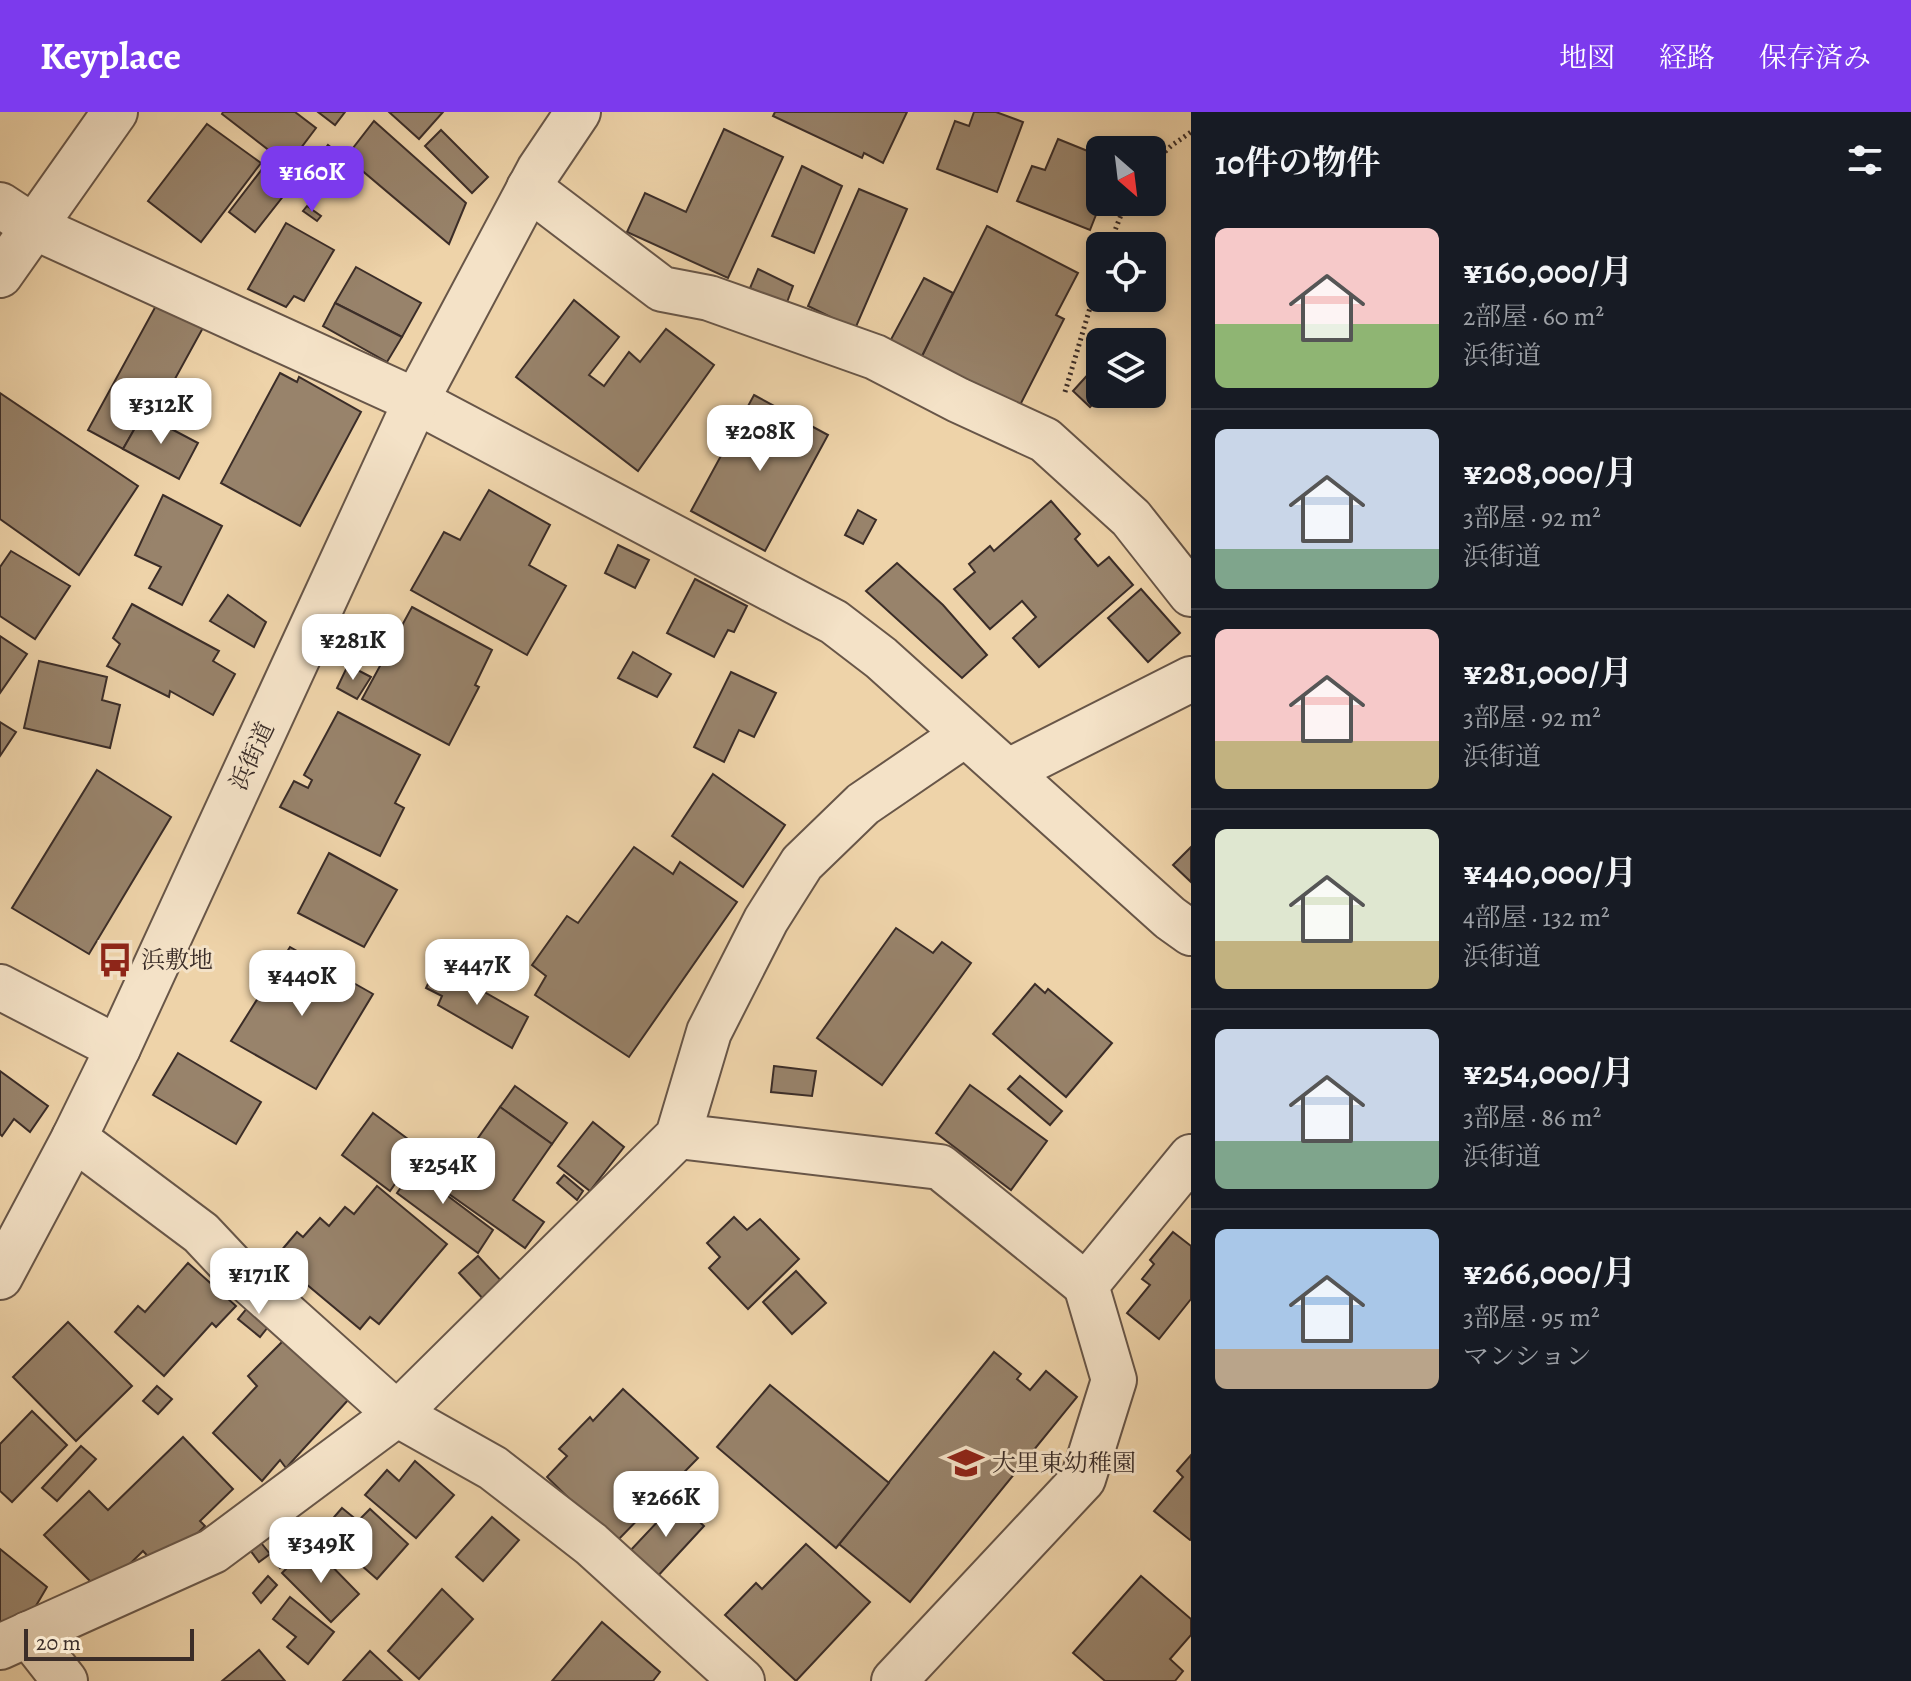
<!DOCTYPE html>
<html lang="ja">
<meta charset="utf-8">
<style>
:root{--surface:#171b24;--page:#20242c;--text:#f1f3f6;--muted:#9ea1a6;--line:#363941;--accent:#7c3aed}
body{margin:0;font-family:Alegreya,"Noto Serif JP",serif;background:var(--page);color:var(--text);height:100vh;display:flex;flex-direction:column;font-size:30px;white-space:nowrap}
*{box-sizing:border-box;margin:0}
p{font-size:26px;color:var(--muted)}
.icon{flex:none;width:44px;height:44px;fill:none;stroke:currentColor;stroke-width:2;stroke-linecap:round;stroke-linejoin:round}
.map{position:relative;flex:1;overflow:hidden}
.side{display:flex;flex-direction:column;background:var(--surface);width:720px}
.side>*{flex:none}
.needle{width:52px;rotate:152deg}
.buttons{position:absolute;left:1086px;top:24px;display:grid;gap:16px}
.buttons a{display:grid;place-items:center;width:80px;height:80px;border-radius:12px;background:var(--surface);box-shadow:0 4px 12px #0003;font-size:40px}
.scale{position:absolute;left:24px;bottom:20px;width:170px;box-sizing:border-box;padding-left:8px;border:4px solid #3b2d28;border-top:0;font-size:22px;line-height:28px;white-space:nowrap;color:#3b2d28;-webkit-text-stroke:6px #f4e2c7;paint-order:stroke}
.price{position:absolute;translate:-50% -68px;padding:0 18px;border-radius:16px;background:#fff;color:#222;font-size:26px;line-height:52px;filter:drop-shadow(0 2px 4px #0008)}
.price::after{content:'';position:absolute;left:50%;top:48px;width:24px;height:18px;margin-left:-12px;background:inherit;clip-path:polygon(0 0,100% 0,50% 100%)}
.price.selected{background:var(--accent);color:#fff}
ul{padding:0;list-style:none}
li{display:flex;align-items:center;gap:24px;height:200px;padding:0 24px}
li+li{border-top:2px solid var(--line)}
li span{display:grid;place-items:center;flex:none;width:224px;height:160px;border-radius:12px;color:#555}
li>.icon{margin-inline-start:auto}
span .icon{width:96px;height:96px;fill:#fffc;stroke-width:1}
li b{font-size:34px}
h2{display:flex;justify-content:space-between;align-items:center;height:96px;padding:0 24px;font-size:34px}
header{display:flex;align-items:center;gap:48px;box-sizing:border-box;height:112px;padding:0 40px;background:var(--accent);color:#fff}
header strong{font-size:38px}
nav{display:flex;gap:44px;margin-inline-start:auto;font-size:28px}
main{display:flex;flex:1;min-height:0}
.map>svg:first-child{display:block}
.building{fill:#98836b;stroke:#3b2d28;stroke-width:2}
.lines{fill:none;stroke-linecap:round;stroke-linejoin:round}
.minor-casing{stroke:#685648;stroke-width:48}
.tertiary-casing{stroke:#685648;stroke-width:48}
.path{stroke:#3b2d28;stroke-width:5;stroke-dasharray:2 4;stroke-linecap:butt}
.minor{stroke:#f4e2c7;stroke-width:44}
.tertiary{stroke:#f4e2c7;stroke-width:44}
.labels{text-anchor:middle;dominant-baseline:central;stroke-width:6;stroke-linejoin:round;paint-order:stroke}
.street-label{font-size:24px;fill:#3b2d28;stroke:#f4e2c7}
.poi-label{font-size:24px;fill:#3b2d28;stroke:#f4e2c7;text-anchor:start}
</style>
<header>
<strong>Keyplace</strong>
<nav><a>地図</a><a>経路</a><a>保存済み</a></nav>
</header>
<main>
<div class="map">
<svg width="1191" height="1569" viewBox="0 0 1191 1569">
<rect width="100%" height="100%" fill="#eed3a9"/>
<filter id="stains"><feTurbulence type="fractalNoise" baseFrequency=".0025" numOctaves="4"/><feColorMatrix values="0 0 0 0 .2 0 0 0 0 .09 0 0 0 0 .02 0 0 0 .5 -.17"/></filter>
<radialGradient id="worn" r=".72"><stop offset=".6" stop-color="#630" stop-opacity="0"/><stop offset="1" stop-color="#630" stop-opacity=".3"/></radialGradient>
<g class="building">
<path d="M223,0H295L316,16L288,53L222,2Z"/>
<path d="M318,0H345L335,13Z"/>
<path d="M389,0H443L419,27Z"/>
<path d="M775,0H907L883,51L864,41L862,46L773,4Z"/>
<path d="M974,0H996L1023,10L997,80L937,57L955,9L969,14Z"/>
<path d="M374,9L466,91L449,132L346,45Z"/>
<path d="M207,12L261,51L201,130L148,89Z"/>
<path d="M724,17L783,45L728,166L627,120L645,81L686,100Z"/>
<path d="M441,18L488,65L472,81L425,34Z"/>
<path d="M1058,27L1100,44L1101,90L1090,118L1017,89L1032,54L1045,58Z"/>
<path d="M328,33L337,40L315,68L306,62Z"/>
<path d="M266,52L292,73L255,120L229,100Z"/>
<path d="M802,54L842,74L814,141L772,124Z"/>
<path d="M859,77L907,97L855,217L808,194Z"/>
<path d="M307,94L321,104L317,109L303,99Z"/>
<path d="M286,111L334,138L304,189L294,184L286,195L248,177Z"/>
<path d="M987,114L1078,161L1056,203L1064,207L1016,301L920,248Z"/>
<path d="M356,155L421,191L402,225L335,191Z"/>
<path d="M758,157L793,174L786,193L750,176Z"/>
<path d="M924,166L953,181L920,248L888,233Z"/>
<path d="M574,188L619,225L589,263L604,274L629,240L640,250L666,217L714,253L638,359L516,265Z"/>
<path d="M158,190L204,214L153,307L143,302L123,337L88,318Z"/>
<path d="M335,191L402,225L387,250L323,214Z"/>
<path d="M1093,257L1100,264V282H1103L1090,295L1073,279Z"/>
<path d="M280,261L297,270L299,265L361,300L300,414L221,371Z"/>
<path d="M0,281L138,374L79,463L0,407Z"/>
<path d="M754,283L828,323L765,439L691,399Z"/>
<path d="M143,302L198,331L179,367L123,337Z"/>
<path d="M489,378L550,413L529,453L566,474L527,543L411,478L444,420L460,428Z"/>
<path d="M163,383L222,414L182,493L149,476L161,455L135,443Z"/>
<path d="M1051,389L1080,422L1075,427L1098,454L1109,445L1133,473L1039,555L1013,526L1036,505L1022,489L990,517L954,477L975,460L969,452L990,434L994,439Z"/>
<path d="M858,398L876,408L863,432L845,423Z"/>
<path d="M618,433L649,448L635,476L605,461Z"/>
<path d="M11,439L70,474L35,527L0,504V455Z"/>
<path d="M897,451L943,493L987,543L962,566L866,479Z"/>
<path d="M695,467L747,494L734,520L728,518L714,545L667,521Z"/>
<path d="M1141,477L1180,521L1148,550L1108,506Z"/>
<path d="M228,483L266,510L254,535L210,509Z"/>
<path d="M132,492L219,539L213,549L235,562L213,603L170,579L169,585L107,554L120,532L113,526Z"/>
<path d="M412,495L492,538L475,573L479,575L449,633L362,587Z"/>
<path d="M0,524L27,542L0,581Z"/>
<path d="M633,540L671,562L657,585L618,566Z"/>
<path d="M39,549L107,565L102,588L120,593L110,636L24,616Z"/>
<path d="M348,553L371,565L357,587L337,576Z"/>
<path d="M731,560L776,581L754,625L739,618L724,650L694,635Z"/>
<path d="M338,600L420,643L395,691L404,696L380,744L280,695L294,669L308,676L312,668L304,663Z"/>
<path d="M0,610L16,620L0,644Z"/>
<path d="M97,658L171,705L89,842L12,796Z"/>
<path d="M713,662L785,713L743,775L672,724Z"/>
<path d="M634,735L673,762L680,750L737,790L629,945L535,883L546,864L532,853L567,804L578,811Z"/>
<path d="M1191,735V770L1173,753Z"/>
<path d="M329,741L397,778L364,835L298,801Z"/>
<path d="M896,816L933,841L942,830L971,851L882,973L817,926Z"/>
<path d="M290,835L373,882L316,977L231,929Z"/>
<path d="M464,837L484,850L472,867L453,855Z"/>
<path d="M437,853L528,905L512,936L438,893L442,884L426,876Z"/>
<path d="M1035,872L1045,881L1048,877L1112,931L1066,985L993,922Z"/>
<path d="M178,941L261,990L236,1032L153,983Z"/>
<path d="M774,954L816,959L812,984L771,980Z"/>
<path d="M0,959L48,994L30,1020L14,1007L2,1024L0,1022Z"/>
<path d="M1020,964L1062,999L1050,1013L1008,977Z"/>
<path d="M970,973L1047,1029L1011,1078L936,1021Z"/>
<path d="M515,974L567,1011L552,1032L500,995Z"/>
<path d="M500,995L552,1032L513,1088L544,1110L525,1136L442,1077Z"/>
<path d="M373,1001L420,1036L390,1079L342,1043Z"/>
<path d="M593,1010L624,1035L590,1079L558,1054Z"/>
<path d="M428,1037L439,1045L424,1066L493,1118L478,1141L397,1081Z"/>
<path d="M564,1063L583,1079L577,1088L557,1071Z"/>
<path d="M377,1074L447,1132L379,1212L370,1205L360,1217L275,1146L297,1120L303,1125L320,1106L329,1114L345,1095L354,1102Z"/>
<path d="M734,1105L747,1118L760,1107L799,1147L748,1197L709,1156L720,1145L707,1131Z"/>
<path d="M1173,1120L1191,1134V1187L1159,1227L1127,1201L1150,1173L1142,1167L1154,1152L1150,1148Z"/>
<path d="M478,1144L506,1174L487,1191L459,1161Z"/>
<path d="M188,1151L236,1194L216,1215L212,1211L164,1264L115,1220L138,1194L145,1200Z"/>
<path d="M796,1159L826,1191L792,1222L763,1190Z"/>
<path d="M257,1184L279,1201L260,1225L238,1207Z"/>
<path d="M68,1210L132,1274L76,1329L13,1265Z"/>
<path d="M286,1226L349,1287L286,1356L280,1348L262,1369L213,1321L257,1274L248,1264Z"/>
<path d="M994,1240L1021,1262L1017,1267L1030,1278L1046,1259L1077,1285L910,1490L839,1432Z"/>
<path d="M770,1273L889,1371L836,1436L717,1335Z"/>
<path d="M157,1274L172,1287L158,1302L143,1289Z"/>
<path d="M623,1277L698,1346L615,1431L547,1365L567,1344L559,1337L590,1305L593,1309Z"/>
<path d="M32,1299L67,1333L12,1390L0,1379V1332Z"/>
<path d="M183,1325L233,1377L200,1409L205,1414L178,1440L156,1453L143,1439L101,1480L44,1423L89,1379L108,1398Z"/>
<path d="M81,1334L96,1347L57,1389L42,1376Z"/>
<path d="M1191,1343V1427L1190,1428L1154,1399L1183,1365L1177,1359Z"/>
<path d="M415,1349L454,1383L416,1426L365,1383L387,1358L399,1369Z"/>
<path d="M677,1389L704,1414L656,1466L629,1440Z"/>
<path d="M342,1396L358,1409L370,1397L408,1432L377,1467L322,1419Z"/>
<path d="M492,1405L519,1428L483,1469L456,1445Z"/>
<path d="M258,1427L270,1442L259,1450L247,1434Z"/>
<path d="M289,1431L298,1442L280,1456L272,1445Z"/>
<path d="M806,1432L870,1490L796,1569L725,1503L756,1471L762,1477Z"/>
<path d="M0,1437L47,1475L30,1504L0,1513Z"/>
<path d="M317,1439L359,1482L331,1510L282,1461L302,1441L307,1447Z"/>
<path d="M268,1464L277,1473L261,1491L253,1481Z"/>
<path d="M1141,1464L1191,1507V1523L1170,1547L1183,1559L1175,1569H1105L1073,1541Z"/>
<path d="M442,1477L473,1507L419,1567L388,1539Z"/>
<path d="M290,1485L334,1520L308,1552L287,1535L296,1525L273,1507Z"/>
<path d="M602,1510L660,1560L653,1569H552Z"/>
<path d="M259,1538L285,1569H222Z"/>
<path d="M370,1539L402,1569H343Z"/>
</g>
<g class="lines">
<g class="minor-casing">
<g id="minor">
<path d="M529,76L662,177L709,186L875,245L958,288L1045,328L1131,406L1191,482"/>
<path d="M0,93L32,114L416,289L834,510L881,546L1170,806L1191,821"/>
<path d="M0,163L115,0"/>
<path d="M1009,659L1191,567"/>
<path d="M0,875L118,936"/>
<path d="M678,1024L940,1055L1086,1173"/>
<path d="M74,1026L201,1121L233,1155L397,1302L493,1356L591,1432L742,1569"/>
<path d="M28,1522L65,1569"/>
<path d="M0,1535L213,1439L397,1302L678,1024L709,920L766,808L802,751L863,692L964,623"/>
<path d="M894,1569L1083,1367L1114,1268L1086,1173L1191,1045"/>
</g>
</g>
<g class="tertiary-casing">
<path id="tertiary" d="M0,1165L74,1026L118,936L416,289L539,58L578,0"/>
</g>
<g class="path">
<path d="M1152,52L1171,34L1191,20"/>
<path d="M1109,134L1126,90"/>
<path d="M1065,280L1100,162"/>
</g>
<use href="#minor" class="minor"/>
<use href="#tertiary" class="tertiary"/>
</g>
<defs>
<g id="bus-bare" transform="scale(2.76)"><path d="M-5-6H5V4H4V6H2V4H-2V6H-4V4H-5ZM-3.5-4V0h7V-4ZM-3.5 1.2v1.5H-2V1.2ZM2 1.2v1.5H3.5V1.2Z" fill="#8f2418" stroke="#f4e2c7" stroke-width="2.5" paint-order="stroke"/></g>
<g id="school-bare" transform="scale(2.76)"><path d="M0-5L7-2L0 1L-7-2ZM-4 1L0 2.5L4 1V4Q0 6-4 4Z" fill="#8f2418" stroke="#f4e2c7" stroke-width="2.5" paint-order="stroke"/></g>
</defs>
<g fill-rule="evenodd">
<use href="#bus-bare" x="115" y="848"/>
<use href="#school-bare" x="966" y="1351"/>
</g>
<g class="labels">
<g class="street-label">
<text transform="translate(252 644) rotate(-65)">浜街道</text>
</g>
<g class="poi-label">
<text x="141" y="848">浜敷地</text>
<text x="992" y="1351">大里東幼稚園</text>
</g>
</g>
<rect width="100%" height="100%" filter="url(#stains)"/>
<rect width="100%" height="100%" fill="url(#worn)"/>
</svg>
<div class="buttons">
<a><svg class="needle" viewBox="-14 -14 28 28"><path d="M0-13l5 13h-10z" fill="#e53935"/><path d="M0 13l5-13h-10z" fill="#9ea1a6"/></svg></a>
<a><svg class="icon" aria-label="locate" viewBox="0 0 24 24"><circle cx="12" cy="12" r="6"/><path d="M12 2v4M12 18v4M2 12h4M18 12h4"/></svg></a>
<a><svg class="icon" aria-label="layers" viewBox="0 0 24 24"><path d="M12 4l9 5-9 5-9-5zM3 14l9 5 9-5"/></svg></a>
</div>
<div class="scale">20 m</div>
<b class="price selected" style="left:312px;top:102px">¥160K</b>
<b class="price" style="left:161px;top:334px">¥312K</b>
<b class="price" style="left:760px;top:361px">¥208K</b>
<b class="price" style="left:353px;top:570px">¥281K</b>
<b class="price" style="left:477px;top:895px">¥447K</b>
<b class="price" style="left:302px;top:906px">¥440K</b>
<b class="price" style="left:443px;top:1094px">¥254K</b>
<b class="price" style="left:259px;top:1204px">¥171K</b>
<b class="price" style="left:666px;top:1427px">¥266K</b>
<b class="price" style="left:321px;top:1473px">¥349K</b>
</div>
<section class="side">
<h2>10件の物件<svg class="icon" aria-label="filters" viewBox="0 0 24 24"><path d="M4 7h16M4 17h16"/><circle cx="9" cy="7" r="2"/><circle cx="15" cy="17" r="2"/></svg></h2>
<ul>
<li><span style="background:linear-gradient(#f6c9c9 60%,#8fb573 0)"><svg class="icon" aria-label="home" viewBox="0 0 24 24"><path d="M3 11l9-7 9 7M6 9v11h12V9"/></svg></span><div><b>¥160,000/月</b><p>2部屋 · 60 m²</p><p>浜街道</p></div></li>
<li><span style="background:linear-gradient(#c9d6e8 75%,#7fa58c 0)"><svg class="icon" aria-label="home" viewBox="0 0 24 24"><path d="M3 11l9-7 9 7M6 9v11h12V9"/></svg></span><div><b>¥208,000/月</b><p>3部屋 · 92 m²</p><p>浜街道</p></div></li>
<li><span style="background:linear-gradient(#f6c9c9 70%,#c2b280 0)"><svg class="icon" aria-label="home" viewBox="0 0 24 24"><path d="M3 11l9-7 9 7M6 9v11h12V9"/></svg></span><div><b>¥281,000/月</b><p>3部屋 · 92 m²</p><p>浜街道</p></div></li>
<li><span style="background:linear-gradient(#dfe7d0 70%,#c2b280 0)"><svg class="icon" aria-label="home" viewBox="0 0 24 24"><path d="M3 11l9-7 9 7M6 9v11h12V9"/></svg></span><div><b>¥440,000/月</b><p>4部屋 · 132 m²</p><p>浜街道</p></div></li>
<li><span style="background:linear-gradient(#c9d6e8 70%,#7fa58c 0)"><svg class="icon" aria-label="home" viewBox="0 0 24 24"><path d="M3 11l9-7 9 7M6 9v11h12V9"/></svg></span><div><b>¥254,000/月</b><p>3部屋 · 86 m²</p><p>浜街道</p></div></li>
<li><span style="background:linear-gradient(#a9c7e8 75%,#b9a48a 0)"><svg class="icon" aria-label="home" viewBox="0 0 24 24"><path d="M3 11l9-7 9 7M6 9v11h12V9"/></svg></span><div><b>¥266,000/月</b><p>3部屋 · 95 m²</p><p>マンション</p></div></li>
</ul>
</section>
</main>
